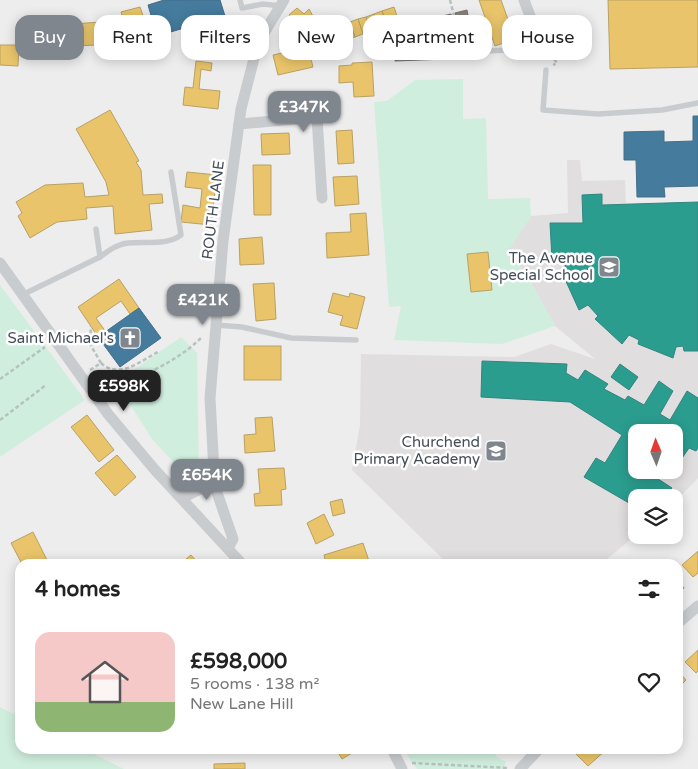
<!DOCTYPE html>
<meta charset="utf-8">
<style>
:root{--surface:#fff;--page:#f2f2f2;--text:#222;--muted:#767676;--accent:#80868d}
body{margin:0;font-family:"Varela Round",sans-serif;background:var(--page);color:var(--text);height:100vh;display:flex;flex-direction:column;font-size:19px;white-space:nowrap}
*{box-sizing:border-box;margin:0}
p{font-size:16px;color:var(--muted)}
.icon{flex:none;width:28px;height:28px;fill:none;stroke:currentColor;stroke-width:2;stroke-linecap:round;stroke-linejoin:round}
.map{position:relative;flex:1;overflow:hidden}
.panel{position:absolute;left:15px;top:559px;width:668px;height:195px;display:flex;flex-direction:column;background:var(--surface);border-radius:15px;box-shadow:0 2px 12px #0003}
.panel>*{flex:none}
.hud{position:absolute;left:15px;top:15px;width:669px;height:45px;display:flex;gap:10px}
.needle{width:32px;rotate:358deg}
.buttons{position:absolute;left:628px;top:424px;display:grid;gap:10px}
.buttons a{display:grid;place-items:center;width:55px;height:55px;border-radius:10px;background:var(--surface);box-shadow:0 2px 12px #0003;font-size:25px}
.price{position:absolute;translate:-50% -42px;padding:0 11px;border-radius:10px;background:var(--accent);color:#fff;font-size:16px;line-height:32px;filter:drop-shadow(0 1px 2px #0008)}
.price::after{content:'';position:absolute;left:50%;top:30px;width:15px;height:11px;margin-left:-8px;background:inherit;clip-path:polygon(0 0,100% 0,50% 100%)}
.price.active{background:#222;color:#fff}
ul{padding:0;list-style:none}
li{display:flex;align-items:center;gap:15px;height:125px;padding:0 20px}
li span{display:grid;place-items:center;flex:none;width:140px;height:100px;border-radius:15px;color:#555}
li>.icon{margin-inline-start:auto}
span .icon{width:60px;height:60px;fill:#fffc;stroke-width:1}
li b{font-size:21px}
h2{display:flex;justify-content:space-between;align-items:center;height:60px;padding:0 20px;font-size:21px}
.tag{padding:0 18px;border-radius:15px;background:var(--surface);box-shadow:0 2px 12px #0003;font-size:18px;line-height:45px}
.tag.active{background:var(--accent);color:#fff}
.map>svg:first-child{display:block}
.education{fill:#e0dedf;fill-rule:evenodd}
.green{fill:#d0eedd}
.homes{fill:#e9c46a;stroke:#b8a165}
.schools{fill:#2a9d8f;stroke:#32857f}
.public{fill:#457b9d;stroke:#456e89}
.industry{fill:#8a817c;stroke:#757272}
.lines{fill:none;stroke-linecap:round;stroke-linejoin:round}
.path{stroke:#b6c2bf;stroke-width:2.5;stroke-dasharray:4 2.5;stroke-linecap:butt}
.lane{stroke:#c9ccce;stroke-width:5.5}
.street{stroke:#c9ccce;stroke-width:11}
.labels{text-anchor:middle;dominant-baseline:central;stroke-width:5;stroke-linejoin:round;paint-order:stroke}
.street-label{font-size:15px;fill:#444e59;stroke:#fff}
.poi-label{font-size:15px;fill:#444e59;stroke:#fff;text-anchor:end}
</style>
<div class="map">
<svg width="698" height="769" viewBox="0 0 698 769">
<rect width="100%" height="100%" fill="#eeeded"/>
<path class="education" d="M567,160H580L582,181L625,180L626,203L698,202V478L674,503V498H636V535L601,564H448L352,470L360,425L361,354L514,357L551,344L595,359L555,326L531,283L508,250L531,216L568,213ZM636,432H674V470H636Z"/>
<g class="green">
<path d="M463,79V119L486,118L488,199L530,198L531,216L509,250L531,283L555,326L502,344L394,340L401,306L389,307L374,102L387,101L415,80Z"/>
<path d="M0,285L85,400L0,457Z"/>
<path d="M181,337L197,353L199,477L191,481L152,439L116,382Z"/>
<path d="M0,707L20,717V749H84L124,769H0Z"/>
<path d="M403,749H491L497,757L506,762L503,769H417Z"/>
</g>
<g class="homes">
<path d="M479,0H501L515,39L495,46Z"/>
<path d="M608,0H698V67L610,69Z"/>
<path d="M140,7L148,30L128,36L121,12Z"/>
<path d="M394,7L399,22L387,26L382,11Z"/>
<path d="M297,8L304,14L309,9L324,36L310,44L299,26L289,15Z"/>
<path d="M382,11L387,26L379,29L374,14Z"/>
<path d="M374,14L379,29L371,31L366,17Z"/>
<path d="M366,17L371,31L363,34L358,19Z"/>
<path d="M358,19L363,34L355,37L350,22Z"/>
<path d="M114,21L115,44L75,46L73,24Z"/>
<path d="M350,22L355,37L347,39L342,25Z"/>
<path d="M342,25L347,39L340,42L335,27Z"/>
<path d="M335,27L340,42L332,45L327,30Z"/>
<path d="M64,34L65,58L26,59L25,35Z"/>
<path d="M0,45H19L18,66L0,65Z"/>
<path d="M308,47L313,67L278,75L273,55Z"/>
<path d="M196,61L212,63L211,71L201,69L199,89L220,91L218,109L183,105L185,87L193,88Z"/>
<path d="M372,62L374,96L354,97L353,82L339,83V66L352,65V63Z"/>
<path d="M110,110L139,161L136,162L141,170L143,195L162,194L163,203L149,204L152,230L115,234L113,206L86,208L87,219L57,222L30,238L18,216L22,213L16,202L45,185L83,183L85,197L109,195L106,182L76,129Z"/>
<path d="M352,130L354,163L338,164L336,131Z"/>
<path d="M289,133L290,154L262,155L261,134Z"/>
<path d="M253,165H271V215H254Z"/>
<path d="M187,172L217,175L211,225L181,222L183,205L200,208L202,189L185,187Z"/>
<path d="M357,176L359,204L335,206L333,177Z"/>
<path d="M366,213L369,255L327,258L326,233L351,232L350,214Z"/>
<path d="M262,237L264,264L240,265L239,239Z"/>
<path d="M488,252L492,290L471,292L467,254Z"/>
<path d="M119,279L139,308L130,314L121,301L96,318L106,332L98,337L78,307Z"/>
<path d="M274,283L276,319L256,321L253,284Z"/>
<path d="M333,293L349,297L350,293L365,297L357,329L340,325L343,316L328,312Z"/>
<rect x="244" y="346" width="37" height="34"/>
<path d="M87,415L114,450L99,462L71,427Z"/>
<path d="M272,417L275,451L245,453L244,435L256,434L255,418Z"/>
<path d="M117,455L136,477L115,496L95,473Z"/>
<path d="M284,468L286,489L281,490L282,505L255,506L254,494L260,493L258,469Z"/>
<path d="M342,499L345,513L333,516L330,502Z"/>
<path d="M324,514L334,535L316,544L307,523Z"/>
<path d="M33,532L49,564H22L11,543Z"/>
<path d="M363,543L370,564H326L324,555Z"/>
<path d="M698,551V573L693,577L682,565Z"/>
<path d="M191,555L199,564H180Z"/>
<path d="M678,579L684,588L678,593Z"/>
<path d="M698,650V671L696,673L685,662Z"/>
<path d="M678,671L686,680L678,688Z"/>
<path d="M336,749H356L357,750L342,759Z"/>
<path d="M579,749H607L588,766L575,753Z"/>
<path d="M245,763V769H214V764Z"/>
</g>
<g class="schools">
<path d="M602,194V205L698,202V351H684L683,346L676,347L673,358L638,344L639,340L629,335L622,344L595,319L598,316L588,305L579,310L564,277L568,274L562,258L552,259L550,223H583L582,195Z"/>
<path d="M482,361L567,364L566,373L578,380L585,370L608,384L604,389L625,400L628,396L644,405L659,381L673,391L660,414L670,420L687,391L698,398V448L696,451L689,448L680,461L674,456V432H636V470H654L652,475L672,488L661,498H636V501L632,498L629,503L584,477L596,458L605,463L622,435L570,402L481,397Z"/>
<path d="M620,364L638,377L629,390L611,377Z"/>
</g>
<g class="public">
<path d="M164,0H220L225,16L157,36L148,5Z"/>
<path d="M693,116H698V186L664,187L665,197H637L636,160H624V132L664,131V142L693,141Z"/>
<path d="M139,308L161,338L120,367L98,337Z"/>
</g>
<g class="industry">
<path d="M467,10L469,21L458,24L455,13Z"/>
<path d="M451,14L454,25L411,35L409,24Z"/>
<path d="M471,47L472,58L395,61V51Z"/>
</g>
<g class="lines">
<g class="path">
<path d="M450,0L457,27"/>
<path d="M546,49L557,63L553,65"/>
<path d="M101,363C119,380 140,361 158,352"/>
<path d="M90,370L101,363L90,344L91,326"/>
<path d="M0,379L45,347"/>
<path d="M107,390C140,377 176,363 202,337"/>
<path d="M0,420L46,385"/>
<path d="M412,763L509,768"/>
</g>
<g class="lane">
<path d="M240,0L242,8L263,4L281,6"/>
<path d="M398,45L459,35L487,51L521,49L539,40"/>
<path d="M546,70L543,110L598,114L662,110L698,103"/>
<path d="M100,257C108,251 117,244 128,243C146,241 166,246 181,235L171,172"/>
<path d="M22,295L100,257L96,229"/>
<path d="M216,325L242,327L291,338L356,340"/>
</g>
<g class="street">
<path d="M524,0L539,40"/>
<path d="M239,124L317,117L322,198"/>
<path d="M0,263L108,414L155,470L242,564"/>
<path d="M182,498L204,487L212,478"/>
<path d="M228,548L233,539L212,478L214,471L210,398L223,241L241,109L258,43L284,0"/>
<path d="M678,623L698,606"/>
<path d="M392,749L402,769"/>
<path d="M520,769L539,749"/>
</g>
</g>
<defs>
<g id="school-square" transform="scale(1.125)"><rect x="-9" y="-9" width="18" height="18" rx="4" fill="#80868d" stroke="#fff"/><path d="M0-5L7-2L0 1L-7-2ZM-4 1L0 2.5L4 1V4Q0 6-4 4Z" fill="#fff"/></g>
<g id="church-square" transform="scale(1.125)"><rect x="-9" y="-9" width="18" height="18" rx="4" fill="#80868d" stroke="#fff"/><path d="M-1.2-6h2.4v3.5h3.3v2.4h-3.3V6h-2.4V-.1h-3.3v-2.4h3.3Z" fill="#fff"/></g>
</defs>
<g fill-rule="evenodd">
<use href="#school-square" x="609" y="267"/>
<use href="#church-square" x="130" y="338"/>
<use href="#school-square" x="496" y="451"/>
</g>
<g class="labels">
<g class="street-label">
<text transform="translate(213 210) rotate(-83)">ROUTH LANE</text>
</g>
<g class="poi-label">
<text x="593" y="258">The Avenue<tspan x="593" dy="17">Special School</tspan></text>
<text x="114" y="338">Saint Michael's</text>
<text x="480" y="442">Churchend<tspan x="480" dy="17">Primary Academy</tspan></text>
</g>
</g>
</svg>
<div class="buttons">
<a><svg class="needle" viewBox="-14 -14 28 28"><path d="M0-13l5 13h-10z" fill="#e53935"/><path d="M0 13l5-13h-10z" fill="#767676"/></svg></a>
<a><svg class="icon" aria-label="layers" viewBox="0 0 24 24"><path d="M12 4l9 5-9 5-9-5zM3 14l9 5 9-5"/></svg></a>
</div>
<b class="price" style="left:304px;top:133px">£347K</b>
<b class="price" style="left:203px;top:326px">£421K</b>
<b class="price active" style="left:124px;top:412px">£598K</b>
<b class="price" style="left:207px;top:501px">£654K</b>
<div class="hud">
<a class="tag active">Buy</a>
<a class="tag">Rent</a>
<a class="tag">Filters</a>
<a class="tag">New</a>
<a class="tag">Apartment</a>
<a class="tag">House</a>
</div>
<section class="panel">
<h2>4 homes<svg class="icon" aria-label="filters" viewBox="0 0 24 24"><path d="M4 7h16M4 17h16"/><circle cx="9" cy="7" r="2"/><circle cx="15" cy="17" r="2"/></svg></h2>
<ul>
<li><span style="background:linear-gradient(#f6c9c9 70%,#8fb573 0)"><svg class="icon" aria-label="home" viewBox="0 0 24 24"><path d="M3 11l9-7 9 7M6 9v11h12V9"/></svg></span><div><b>£598,000</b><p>5 rooms · 138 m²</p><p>New Lane Hill</p></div><svg class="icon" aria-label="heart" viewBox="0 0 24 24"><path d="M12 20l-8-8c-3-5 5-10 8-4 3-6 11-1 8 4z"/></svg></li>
</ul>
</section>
</div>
